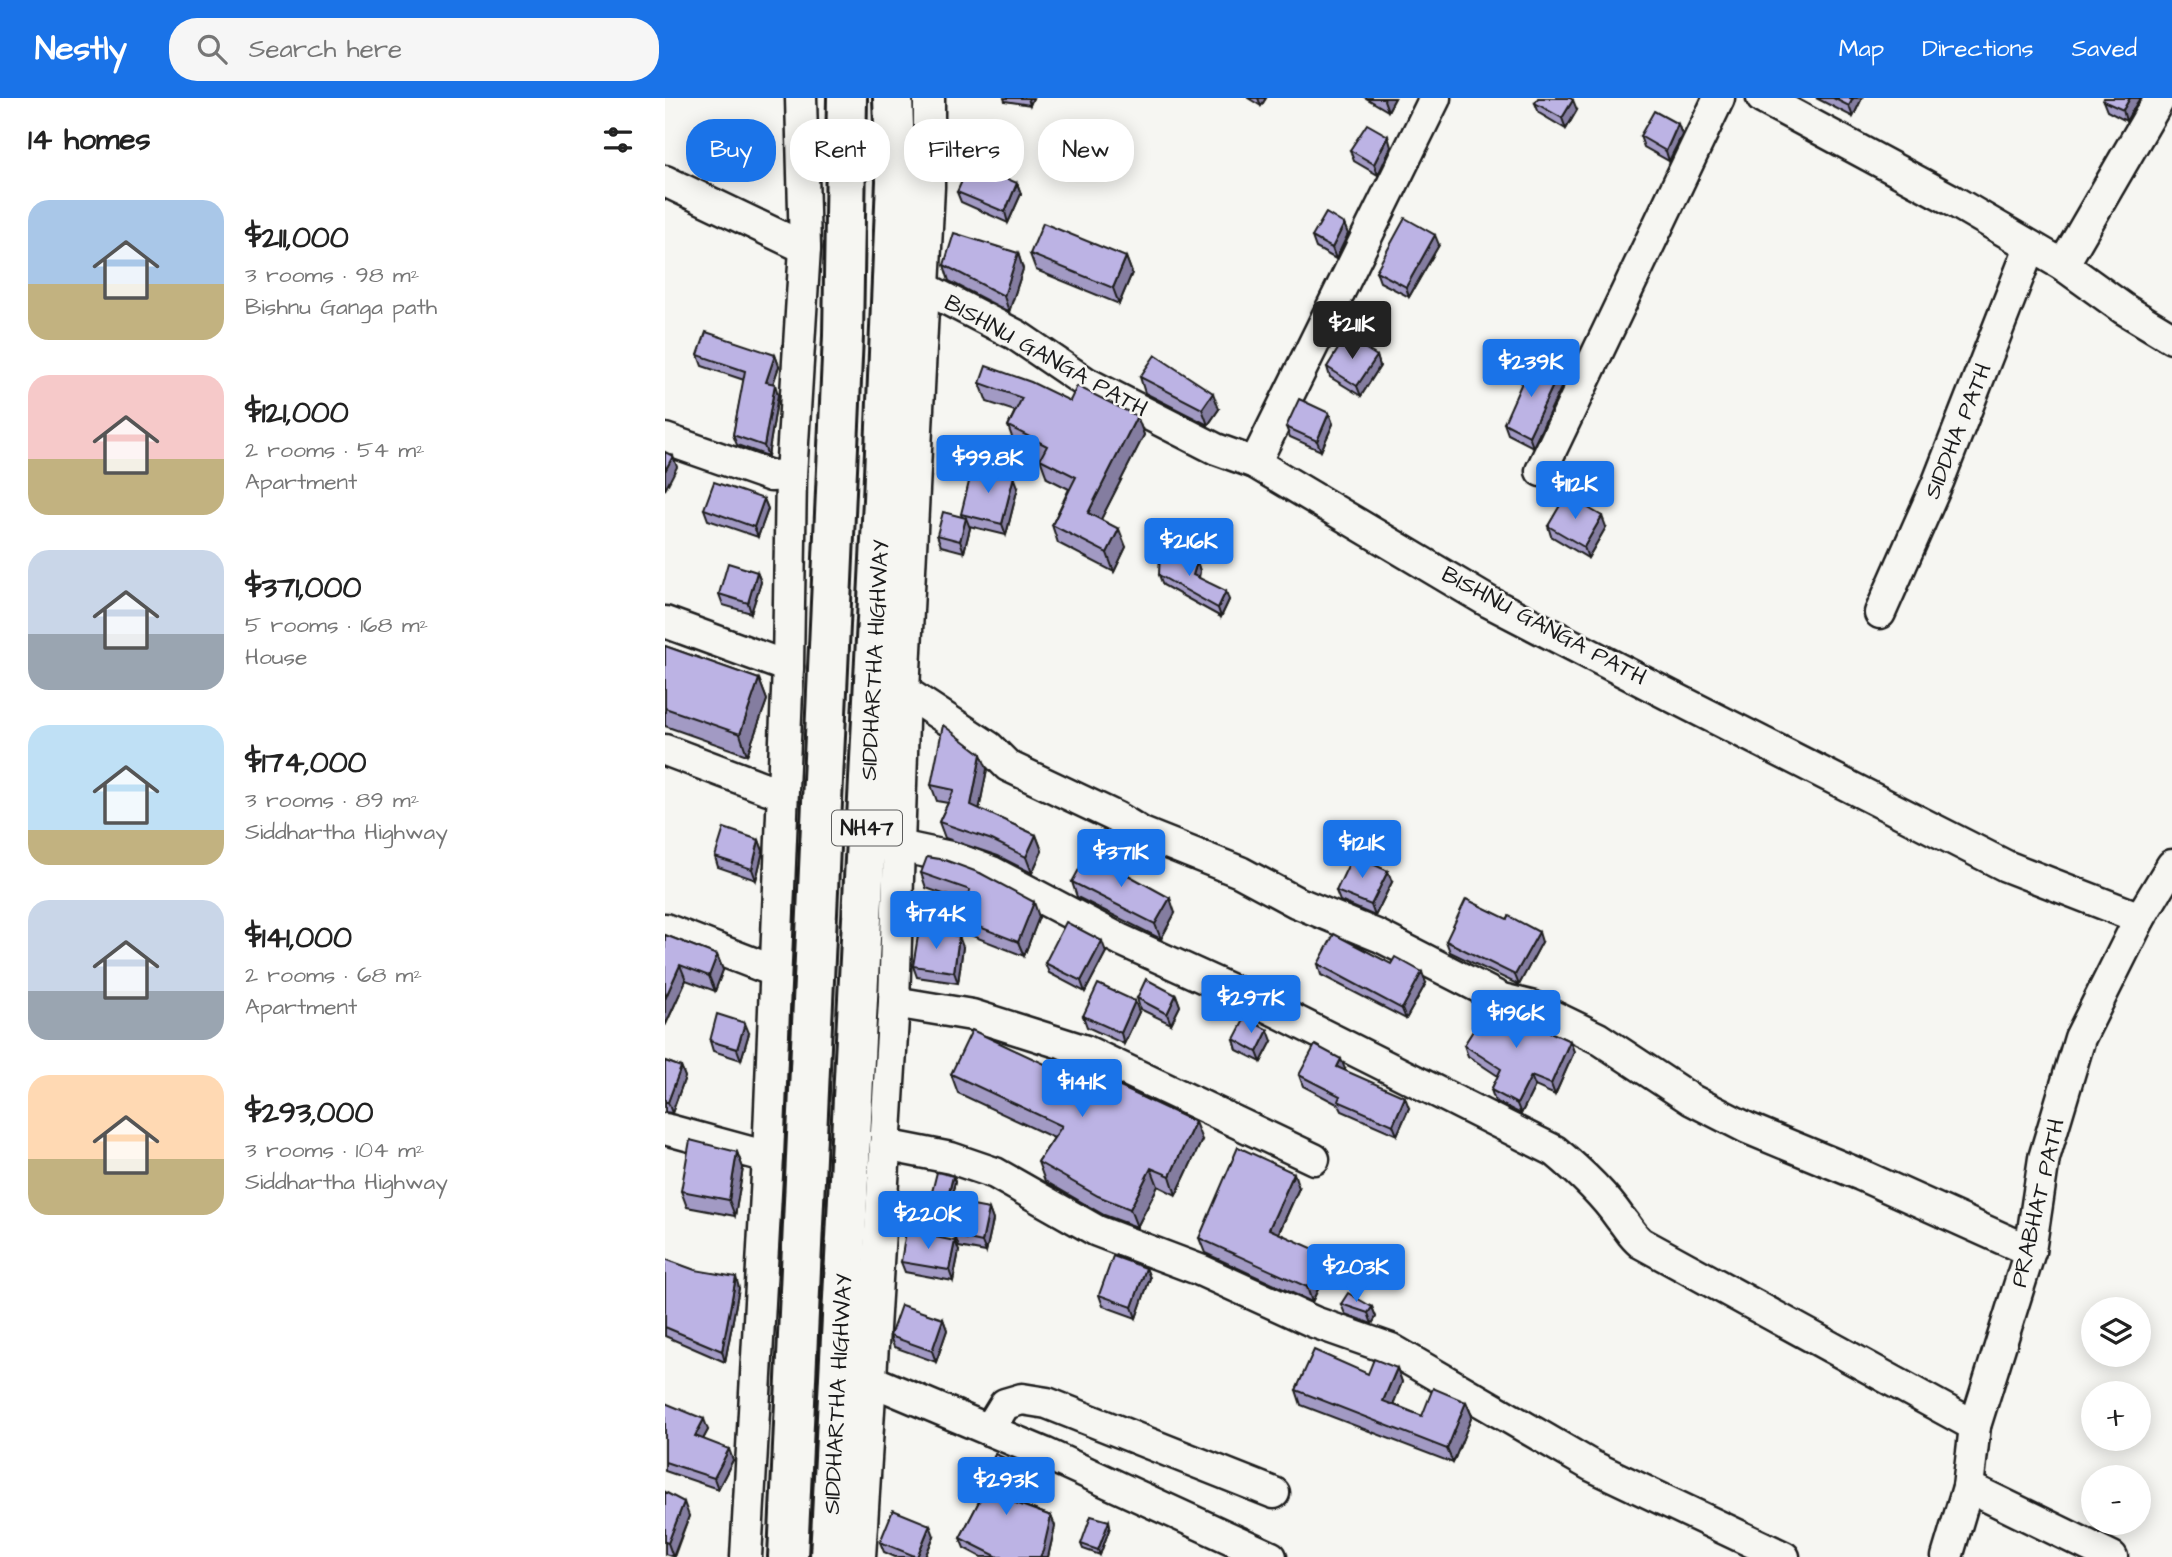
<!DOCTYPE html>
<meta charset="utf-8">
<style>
:root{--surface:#fff;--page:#f6f6f6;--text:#222;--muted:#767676;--accent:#1a73e8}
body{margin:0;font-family:"Architects Daughter",sans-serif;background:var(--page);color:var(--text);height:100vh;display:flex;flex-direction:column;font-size:26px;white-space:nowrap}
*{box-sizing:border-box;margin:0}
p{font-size:23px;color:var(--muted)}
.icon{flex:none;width:38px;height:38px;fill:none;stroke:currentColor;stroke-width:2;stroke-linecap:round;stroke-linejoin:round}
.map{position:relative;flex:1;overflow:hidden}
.sheet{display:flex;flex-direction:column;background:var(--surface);width:665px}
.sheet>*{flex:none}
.banner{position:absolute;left:21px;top:21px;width:665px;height:63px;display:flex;gap:14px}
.buttons{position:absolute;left:1416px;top:1199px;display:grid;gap:14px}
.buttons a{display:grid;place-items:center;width:70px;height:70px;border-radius:50%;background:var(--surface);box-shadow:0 4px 18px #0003;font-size:35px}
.price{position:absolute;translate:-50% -60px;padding:0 16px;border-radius:7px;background:var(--accent);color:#fff;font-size:23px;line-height:46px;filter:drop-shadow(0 2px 4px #0008)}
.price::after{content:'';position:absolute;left:50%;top:42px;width:21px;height:16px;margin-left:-10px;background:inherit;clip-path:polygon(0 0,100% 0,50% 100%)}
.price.current{background:#222;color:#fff}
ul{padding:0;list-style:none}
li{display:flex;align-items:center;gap:21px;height:175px;padding:0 28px}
li span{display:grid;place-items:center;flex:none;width:196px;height:140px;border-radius:21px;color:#555}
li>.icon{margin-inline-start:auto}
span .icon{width:84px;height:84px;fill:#fffc;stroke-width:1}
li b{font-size:30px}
h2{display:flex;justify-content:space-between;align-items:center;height:84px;padding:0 28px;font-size:30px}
.pill{padding:0 24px;border-radius:28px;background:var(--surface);box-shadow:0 4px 18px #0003;font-size:24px;line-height:63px}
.pill.current{background:var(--accent);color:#fff}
header{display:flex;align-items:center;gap:42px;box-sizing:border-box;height:98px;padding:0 35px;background:var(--accent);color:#fff}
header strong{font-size:33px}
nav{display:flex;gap:38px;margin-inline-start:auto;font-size:24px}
.search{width:490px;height:63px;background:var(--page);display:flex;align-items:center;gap:18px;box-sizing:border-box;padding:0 24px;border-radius:28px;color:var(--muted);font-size:26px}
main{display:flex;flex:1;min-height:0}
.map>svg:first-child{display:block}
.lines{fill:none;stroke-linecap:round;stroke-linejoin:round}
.minor-casing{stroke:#1c1c1c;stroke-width:35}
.highway-casing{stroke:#1c1c1c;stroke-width:44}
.minor{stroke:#f6f6f2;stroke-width:30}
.highway{stroke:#f6f6f2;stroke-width:38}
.wall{fill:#a29ac4;stroke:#1c1c1c;stroke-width:2}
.shaded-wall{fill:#847da0;stroke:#1c1c1c;stroke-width:2}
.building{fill:#bcb3e4;stroke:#1c1c1c;stroke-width:2}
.labels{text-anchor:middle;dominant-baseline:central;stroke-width:5;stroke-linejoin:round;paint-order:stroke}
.shield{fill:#f6f6f2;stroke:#5d5d5c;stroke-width:2}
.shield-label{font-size:21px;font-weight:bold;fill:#1c1c1c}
.street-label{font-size:23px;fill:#1c1c1c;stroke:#f6f6f2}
</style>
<header>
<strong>Nestly</strong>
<div class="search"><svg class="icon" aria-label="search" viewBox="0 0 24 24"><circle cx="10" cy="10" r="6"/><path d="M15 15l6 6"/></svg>Search here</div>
<nav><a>Map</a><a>Directions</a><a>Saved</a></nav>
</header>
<main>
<section class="sheet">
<h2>14 homes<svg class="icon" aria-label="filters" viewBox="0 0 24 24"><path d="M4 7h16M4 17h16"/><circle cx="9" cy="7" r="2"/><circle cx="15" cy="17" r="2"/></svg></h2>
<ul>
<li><span style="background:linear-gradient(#a9c7e8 60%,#c2b280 0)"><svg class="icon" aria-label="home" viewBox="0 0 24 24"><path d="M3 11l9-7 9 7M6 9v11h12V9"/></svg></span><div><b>$211,000</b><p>3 rooms · 98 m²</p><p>Bishnu Ganga path</p></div></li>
<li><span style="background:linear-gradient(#f6c9c9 60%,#c2b280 0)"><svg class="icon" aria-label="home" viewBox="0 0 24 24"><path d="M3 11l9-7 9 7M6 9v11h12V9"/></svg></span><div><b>$121,000</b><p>2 rooms · 54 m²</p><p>Apartment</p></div></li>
<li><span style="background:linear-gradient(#c9d6e8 60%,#9aa5b1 0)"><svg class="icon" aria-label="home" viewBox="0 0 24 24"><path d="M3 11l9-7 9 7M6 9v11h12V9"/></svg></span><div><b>$371,000</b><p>5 rooms · 168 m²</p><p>House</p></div></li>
<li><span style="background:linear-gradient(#bfe0f5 75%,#c2b280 0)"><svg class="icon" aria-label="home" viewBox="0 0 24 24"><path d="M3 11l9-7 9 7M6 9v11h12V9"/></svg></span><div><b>$174,000</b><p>3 rooms · 89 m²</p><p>Siddhartha Highway</p></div></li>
<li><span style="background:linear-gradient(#c9d6e8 65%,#9aa5b1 0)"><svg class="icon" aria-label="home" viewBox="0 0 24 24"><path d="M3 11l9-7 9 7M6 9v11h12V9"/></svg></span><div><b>$141,000</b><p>2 rooms · 68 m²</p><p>Apartment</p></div></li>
<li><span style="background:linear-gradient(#ffd9b3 60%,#c2b280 0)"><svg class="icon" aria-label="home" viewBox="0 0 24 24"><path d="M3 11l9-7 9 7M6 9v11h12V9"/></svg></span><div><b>$293,000</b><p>3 rooms · 104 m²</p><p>Siddhartha Highway</p></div></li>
</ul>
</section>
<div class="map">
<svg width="1507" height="1459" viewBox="0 0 1507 1459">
<rect width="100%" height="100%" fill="#f6f6f2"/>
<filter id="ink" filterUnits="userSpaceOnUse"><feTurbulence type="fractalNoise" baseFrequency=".0143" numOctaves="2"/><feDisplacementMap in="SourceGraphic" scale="14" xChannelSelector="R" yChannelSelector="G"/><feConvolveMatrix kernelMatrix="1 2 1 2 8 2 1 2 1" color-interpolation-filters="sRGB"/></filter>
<g filter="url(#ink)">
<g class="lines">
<g class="minor-casing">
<g id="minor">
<path d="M1097,0L1285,101L1398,167L1459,211L1507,240"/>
<path d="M0,83L140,150"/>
<path d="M1398,167L1495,0"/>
<path d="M260,190L351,237L420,284L551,351L590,365L824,504L1008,599L1341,768L1475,820"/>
<path d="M0,341L106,378L126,377"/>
<path d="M590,365L770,0"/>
<path d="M876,373L1054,0"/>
<path d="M1215,515L1273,384L1365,149"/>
<path d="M0,524L123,569"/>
<path d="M239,593L324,649L343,668L451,719L477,735L575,774L631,804L714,838L837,901L869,909L933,940L1027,1002L1082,1030L1196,1077L1365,1153"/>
<path d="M0,652L103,691L117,692"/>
<path d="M234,748L290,760L327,774L456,842L597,906L890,1053C914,1073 937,1094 955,1120C963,1129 966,1137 976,1145L1310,1328"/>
<path d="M0,831L109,873"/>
<path d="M229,904L307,917L421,953L649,1061"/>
<path d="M0,1031L103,1059"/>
<path d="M220,1047L286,1060L330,1075L432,1133L535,1172L649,1224L726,1251L927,1368L1119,1459"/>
<path d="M205,1282L379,1355L606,1459"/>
<path d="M324,1332L340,1306L357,1301L382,1305L609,1395"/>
<path d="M1303,1389L1447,1459"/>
<path d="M81,1459L103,1059L123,569L126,377L140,150L136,0"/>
<path d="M195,1459L229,904L239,593L264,89V0"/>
<path d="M1282,1459L1303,1389L1310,1328L1365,1153L1379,1060L1415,940L1475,820L1507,767"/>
</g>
</g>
<g class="highway-casing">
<g id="highway">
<path d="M123,1459L178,238L182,0"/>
<path d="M165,1459L218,402L231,83L228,0"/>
</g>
</g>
<use href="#minor" class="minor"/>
<use href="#highway" class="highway"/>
</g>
<g class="wall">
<path d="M339,0H368L365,7L340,3Z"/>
<path d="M583,0H601L596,8Z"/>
<path d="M701,0H730L723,13Z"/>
<path d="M1151,0H1197L1188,19Z"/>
<path d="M1475,0L1461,23L1442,13L1438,3Z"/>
<path d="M870,5L912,12L901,31L874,15Z"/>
<path d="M1013,26L1017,37L1004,63L979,49L975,38Z"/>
<path d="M726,49L713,77L689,63L685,52Z"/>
<path d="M352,85L356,96L343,125L296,104L292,94Z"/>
<path d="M679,126L683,136L671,161L651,150L647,139Z"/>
<path d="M774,147L744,199L715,184L711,173Z"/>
<path d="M353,155L358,171L344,214L284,183L279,167Z"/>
<path d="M365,156L461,159L467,175L454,206L371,172Z"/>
<path d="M33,257H110L114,268L108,286L113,297L103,358L72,347L68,337L79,282L37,268Z"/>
<path d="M712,258L715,268L696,298L665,279L662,269Z"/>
<path d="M475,279L554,311L543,327L480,295Z"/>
<path d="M315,285L472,318L479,337L436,421L461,449L449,474L393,445L387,427L404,391L382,380L375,361L376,360L350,347L343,328L350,313L322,304Z"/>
<path d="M897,288L868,349L843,336L839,325Z"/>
<path d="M664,315L668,326L656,353L625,339L621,329Z"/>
<path d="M353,389L341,437L304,428L305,430L299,454L276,448L272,437L297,419L296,416Z"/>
<path d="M99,401L103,411L93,439L43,422L39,411Z"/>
<path d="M883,428L941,429L923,460L886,438Z"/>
<path d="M532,464L535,473L534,480L564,502L556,519L498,487L494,477Z"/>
<path d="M92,474L96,484L86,515L58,507L54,496Z"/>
<path d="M0,548L94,581L102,602L82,657L0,628Z"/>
<path d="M322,671L314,711L371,737L377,753L367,775L333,758L280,740L274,724L283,705L272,703L266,687Z"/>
<path d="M94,742L98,753L91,782L53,769L50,759Z"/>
<path d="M256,775H315L374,819L359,858L300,835L294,821L301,804L261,790Z"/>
<path d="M407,784L510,815L496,841L412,799Z"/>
<path d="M727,784L710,818L675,803L671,793Z"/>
<path d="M0,837L52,857L58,872L50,893L21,882L1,926L0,925Z"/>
<path d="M781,843L877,844L854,887L785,854Z"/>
<path d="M298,849L293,885L252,879L248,868Z"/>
<path d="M441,854L420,894L384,875L380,865Z"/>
<path d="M653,866L761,885L741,921L656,877Z"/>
<path d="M511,897L515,908L506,926L475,911L472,900Z"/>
<path d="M474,914L459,946L422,929L418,918Z"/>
<path d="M862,924L905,943L909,954L890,997L870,988L856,1016L830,1003L826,992L833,978L803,958L799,947Z"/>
<path d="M84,935L76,962L48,953L45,943Z"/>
<path d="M569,941L607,943L596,964L572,952Z"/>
<path d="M0,963L16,969L20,979L7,1015L0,1014Z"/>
<path d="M680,971L679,973L744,1010L732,1037L677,1013L674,1007L638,988L634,977Z"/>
<path d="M286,976L537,1042L511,1097L493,1088L472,1129L439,1117L380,1083L373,1064L389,1040L293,995Z"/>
<path d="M72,1054L78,1070L70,1118L22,1109L16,1093Z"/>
<path d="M288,1078L290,1084L284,1108L268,1104L266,1098Z"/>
<path d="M634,1090L614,1135L663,1170L647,1204L540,1155L534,1140Z"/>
<path d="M324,1111L328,1122L321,1154L294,1149L290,1138Z"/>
<path d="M294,1153L288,1183L240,1174L236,1164Z"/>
<path d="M0,1161L74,1190L60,1264L0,1238Z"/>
<path d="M481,1170L485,1180L471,1220L438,1208L434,1197Z"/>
<path d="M676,1206L707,1209L711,1219L707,1226L680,1216Z"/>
<path d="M278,1221L282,1232L271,1264L229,1249L225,1238Z"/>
<path d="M732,1270L737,1284L728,1306L757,1318L801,1304L807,1318L788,1365L636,1307L631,1292Z"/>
<path d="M0,1305L43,1332L38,1341L68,1362L53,1391L0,1373Z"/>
<path d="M363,1378L352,1405L386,1418L390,1428L383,1459H316L299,1450L295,1440L317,1398L315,1392Z"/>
<path d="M0,1394L24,1418L9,1459L0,1456Z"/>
<path d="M444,1423L445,1429L435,1457L418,1451L416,1446Z"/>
<path d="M269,1438L260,1459H230L219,1454L215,1444Z"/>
</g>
<g class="shaded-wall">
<path d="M363,0H368L365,7Z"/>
<path d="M593,0H601L596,8Z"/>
<path d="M720,0H730L723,13L719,2Z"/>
<path d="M1188,0H1197L1188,19L1184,8Z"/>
<path d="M1465,0H1475L1461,23L1458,12Z"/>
<path d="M908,2L912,12L901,31L897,20Z"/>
<path d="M1013,26L1017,37L1004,63L1001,53Z"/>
<path d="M723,38L726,49L713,77L709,66Z"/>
<path d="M352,85L356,96L343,125L340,114Z"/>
<path d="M679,126L683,136L671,161L667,150Z"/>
<path d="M770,137L774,147L744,199L741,189Z"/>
<path d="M353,155L358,171L344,214L339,198Z"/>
<path d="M461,159L467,175L454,206L448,190Z"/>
<path d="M110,257L114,268L105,295L101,284Z"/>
<path d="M712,258L715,268L696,298L692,288Z"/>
<path d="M893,277L897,288L868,349L864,338Z"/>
<path d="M110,286L113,297L103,358L99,348Z"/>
<path d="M548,295L554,311L543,327L537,311Z"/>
<path d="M664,315L668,326L656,353L652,343Z"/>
<path d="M472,318L479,337L430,433L423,415Z"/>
<path d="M8,358L12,369L0,392V373Z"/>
<path d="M349,378L353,389L341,437L337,426Z"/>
<path d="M99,401L103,411L93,439L89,429Z"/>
<path d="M937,418L941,429L923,460L919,449Z"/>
<path d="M301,420L305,430L299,454L295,443Z"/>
<path d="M454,431L461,449L449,474L442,455Z"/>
<path d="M532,464L535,473L532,486L528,477Z"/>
<path d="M92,474L96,484L86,515L83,505Z"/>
<path d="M561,493L564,502L556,519L553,510Z"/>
<path d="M94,581L102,602L82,657L75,636Z"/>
<path d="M316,656L322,671L312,723L306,707Z"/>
<path d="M371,737L377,753L367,775L361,759Z"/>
<path d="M94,742L98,753L91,782L87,771Z"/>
<path d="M723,773L727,784L710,818L706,807Z"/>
<path d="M505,800L510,815L496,841L490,826Z"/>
<path d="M369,804L374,819L359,858L353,844Z"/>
<path d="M874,834L877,844L854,887L850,877Z"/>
<path d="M294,838L298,849L293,885L289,874Z"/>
<path d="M437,843L441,854L420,894L416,883Z"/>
<path d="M52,857L58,872L50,893L44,878Z"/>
<path d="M15,867L21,882L1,926L0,922V901Z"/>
<path d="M757,874L761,885L741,921L737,911Z"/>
<path d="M511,897L515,908L506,926L502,916Z"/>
<path d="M470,903L474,914L459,946L456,935Z"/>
<path d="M859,915L863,926L856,921Z"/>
<path d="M80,925L84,935L76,962L72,951Z"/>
<path d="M603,932L607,943L596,964L592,954Z"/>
<path d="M905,943L909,954L890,997L886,986Z"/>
<path d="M676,961L680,971L675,980L672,969Z"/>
<path d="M16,969L20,979L7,1015L3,1004Z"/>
<path d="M866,978L870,988L856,1016L852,1006Z"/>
<path d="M740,999L744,1010L732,1037L728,1027Z"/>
<path d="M530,1024L537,1042L511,1097L505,1078Z"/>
<path d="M72,1054L78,1070L70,1118L64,1102Z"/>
<path d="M486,1070L493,1088L472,1129L465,1111Z"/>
<path d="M629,1075L634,1090L609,1145L604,1131Z"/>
<path d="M288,1078L290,1084L284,1108L282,1103Z"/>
<path d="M324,1111L328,1122L321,1154L317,1144Z"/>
<path d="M290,1143L294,1153L288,1183L284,1172Z"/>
<path d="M658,1155L663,1170L647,1204L642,1189Z"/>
<path d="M481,1170L485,1180L471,1220L467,1209Z"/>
<path d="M71,1179L74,1190L60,1264L57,1253Z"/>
<path d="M707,1209L711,1219L707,1226L703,1215Z"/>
<path d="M278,1221L282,1232L271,1264L267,1253Z"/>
<path d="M732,1270L737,1284L724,1317L718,1303Z"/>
<path d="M801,1304L807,1318L788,1365L782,1351Z"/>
<path d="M39,1321L43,1332L34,1349L30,1338Z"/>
<path d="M64,1351L68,1362L53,1391L49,1380Z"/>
<path d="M359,1368L363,1378L349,1413L345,1403Z"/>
<path d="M19,1404L24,1418L8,1459L3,1445Z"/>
<path d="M386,1418L390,1428L383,1459H375Z"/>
<path d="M444,1423L445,1429L435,1457L433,1452Z"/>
<path d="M265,1427L269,1438L260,1459H252Z"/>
</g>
<g class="building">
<path d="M873,0H905L908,2L897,20L870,5Z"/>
<path d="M1168,0H1188L1184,8Z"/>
<path d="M1439,0H1465L1458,12L1438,3Z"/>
<path d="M989,13L1013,26L1001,53L975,38Z"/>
<path d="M702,26L723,38L709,66L685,52Z"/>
<path d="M305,65L352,85L340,114L292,94Z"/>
<path d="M661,115L679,126L667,150L647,139Z"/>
<path d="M740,120L770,137L741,189L711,173Z"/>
<path d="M378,125L461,159L448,190L365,156Z"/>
<path d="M289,135L353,155L339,198L279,167Z"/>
<path d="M41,234L110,257L101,284L110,286L99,348L68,337L80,273L33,257Z"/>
<path d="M681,238L712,258L692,288L662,269Z"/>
<path d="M490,257L548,295L537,311L475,279Z"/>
<path d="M866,264L893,277L864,338L839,325Z"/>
<path d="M321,268L366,284L405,303L412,288L472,318L423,415L454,431L442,455L387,427L411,379L375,361L382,348L343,328L357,300L315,285Z"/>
<path d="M634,301L664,315L652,343L621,329Z"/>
<path d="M0,354L8,358L0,373Z"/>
<path d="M308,368L349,378L337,426L296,416Z"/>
<path d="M49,384L99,401L89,429L39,411Z"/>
<path d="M901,397L937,418L919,449L883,428Z"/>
<path d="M278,414L301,420L295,443L272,437Z"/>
<path d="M495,452L532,464L528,477L561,493L553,510L494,477Z"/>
<path d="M63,465L92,474L83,505L54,496Z"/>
<path d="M0,548L94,581L75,636L0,610Z"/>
<path d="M278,627L316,656L306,707L371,737L361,759L327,742L274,724L289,692L266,687Z"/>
<path d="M59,730L94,742L87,771L50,759Z"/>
<path d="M423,755L505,800L490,826L407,784Z"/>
<path d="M688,757L723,773L706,807L671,793Z"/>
<path d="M262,759L280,762L315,775L369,804L353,844L294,821L305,792L256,775Z"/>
<path d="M801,801L842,821L844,818L874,834L850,877L781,843Z"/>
<path d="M401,824L437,843L416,883L380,865Z"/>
<path d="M254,832L294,838L289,874L248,868Z"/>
<path d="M669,836L726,866L730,859L757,874L737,911L653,866Z"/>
<path d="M0,837L52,857L44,878L15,867L0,901Z"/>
<path d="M481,881L511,897L502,916L472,900Z"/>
<path d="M433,886L470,903L456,935L418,918Z"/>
<path d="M825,906L859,915L856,921L905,943L886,986L866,978L852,1006L826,992L836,971L799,947Z"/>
<path d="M52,916L80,925L72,951L45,943Z"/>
<path d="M580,920L603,932L592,954L569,941Z"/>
<path d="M307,932L386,969L391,959L530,1024L505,1078L486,1070L465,1111L433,1098L373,1064L397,1028L286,976Z"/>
<path d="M650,947L676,961L672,969L740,999L728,1027L673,1003L675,998L634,977Z"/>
<path d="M0,963L16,969L3,1004H0Z"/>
<path d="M25,1042L72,1054L64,1102L16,1093Z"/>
<path d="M573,1049L629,1075L604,1131L658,1155L642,1189L534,1140Z"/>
<path d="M272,1074L288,1078L282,1103L266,1098Z"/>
<path d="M297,1106L324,1111L317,1144L290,1138Z"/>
<path d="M241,1133L290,1143L284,1172L236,1164Z"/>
<path d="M448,1158L481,1170L467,1209L434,1197Z"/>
<path d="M0,1161L30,1172L71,1179L57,1253L0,1229Z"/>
<path d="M683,1195L707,1209L703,1215L676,1206Z"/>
<path d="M236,1207L278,1221L267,1253L225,1238Z"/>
<path d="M649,1252L703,1276L709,1261L732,1270L718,1303L757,1318L768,1290L801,1304L782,1351L631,1292Z"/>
<path d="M0,1305L39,1321L30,1338L64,1351L49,1380L0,1364Z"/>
<path d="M330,1356L359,1368L345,1403L386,1418L378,1453L375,1459H333L295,1440L319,1394L315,1392Z"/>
<path d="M0,1394L19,1404L3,1445L0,1444Z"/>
<path d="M228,1412L265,1427L252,1459L215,1444Z"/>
<path d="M426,1418L444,1423L433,1452L416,1446Z"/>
</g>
</g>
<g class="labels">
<rect class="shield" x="167" y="712.5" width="70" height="35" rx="5"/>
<g class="shield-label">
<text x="202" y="730">NH47</text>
</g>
<g class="street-label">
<text transform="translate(381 258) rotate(29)">BISHNU GANGA PATH</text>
<text transform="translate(1293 333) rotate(-68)">SIDDHA PATH</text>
<text transform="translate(879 528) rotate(28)">BISHNU GANGA PATH</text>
<text transform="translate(210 562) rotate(-87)">SIDDHARTHA HIGHWAY</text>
<text transform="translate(1373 1105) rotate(-77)">PRABHAT PATH</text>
<text transform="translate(173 1296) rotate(-87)">SIDDHARTHA HIGHWAY</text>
</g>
</g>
</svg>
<div class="buttons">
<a><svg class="icon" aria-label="layers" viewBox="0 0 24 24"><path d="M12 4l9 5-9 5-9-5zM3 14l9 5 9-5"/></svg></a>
<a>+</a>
<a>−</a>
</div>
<b class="price current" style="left:687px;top:263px">$211K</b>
<b class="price" style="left:866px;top:301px">$239K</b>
<b class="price" style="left:323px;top:397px">$99.8K</b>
<b class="price" style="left:910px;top:423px">$112K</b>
<b class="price" style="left:524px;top:480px">$216K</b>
<b class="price" style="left:697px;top:782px">$121K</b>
<b class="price" style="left:456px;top:791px">$371K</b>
<b class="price" style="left:271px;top:853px">$174K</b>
<b class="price" style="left:586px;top:937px">$297K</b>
<b class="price" style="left:851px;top:952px">$196K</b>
<b class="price" style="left:417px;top:1021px">$141K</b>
<b class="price" style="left:263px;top:1153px">$220K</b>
<b class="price" style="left:691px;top:1206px">$203K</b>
<b class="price" style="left:341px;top:1419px">$293K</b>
<div class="banner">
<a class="pill current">Buy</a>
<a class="pill">Rent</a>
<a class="pill">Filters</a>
<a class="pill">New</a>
</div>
</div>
</main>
